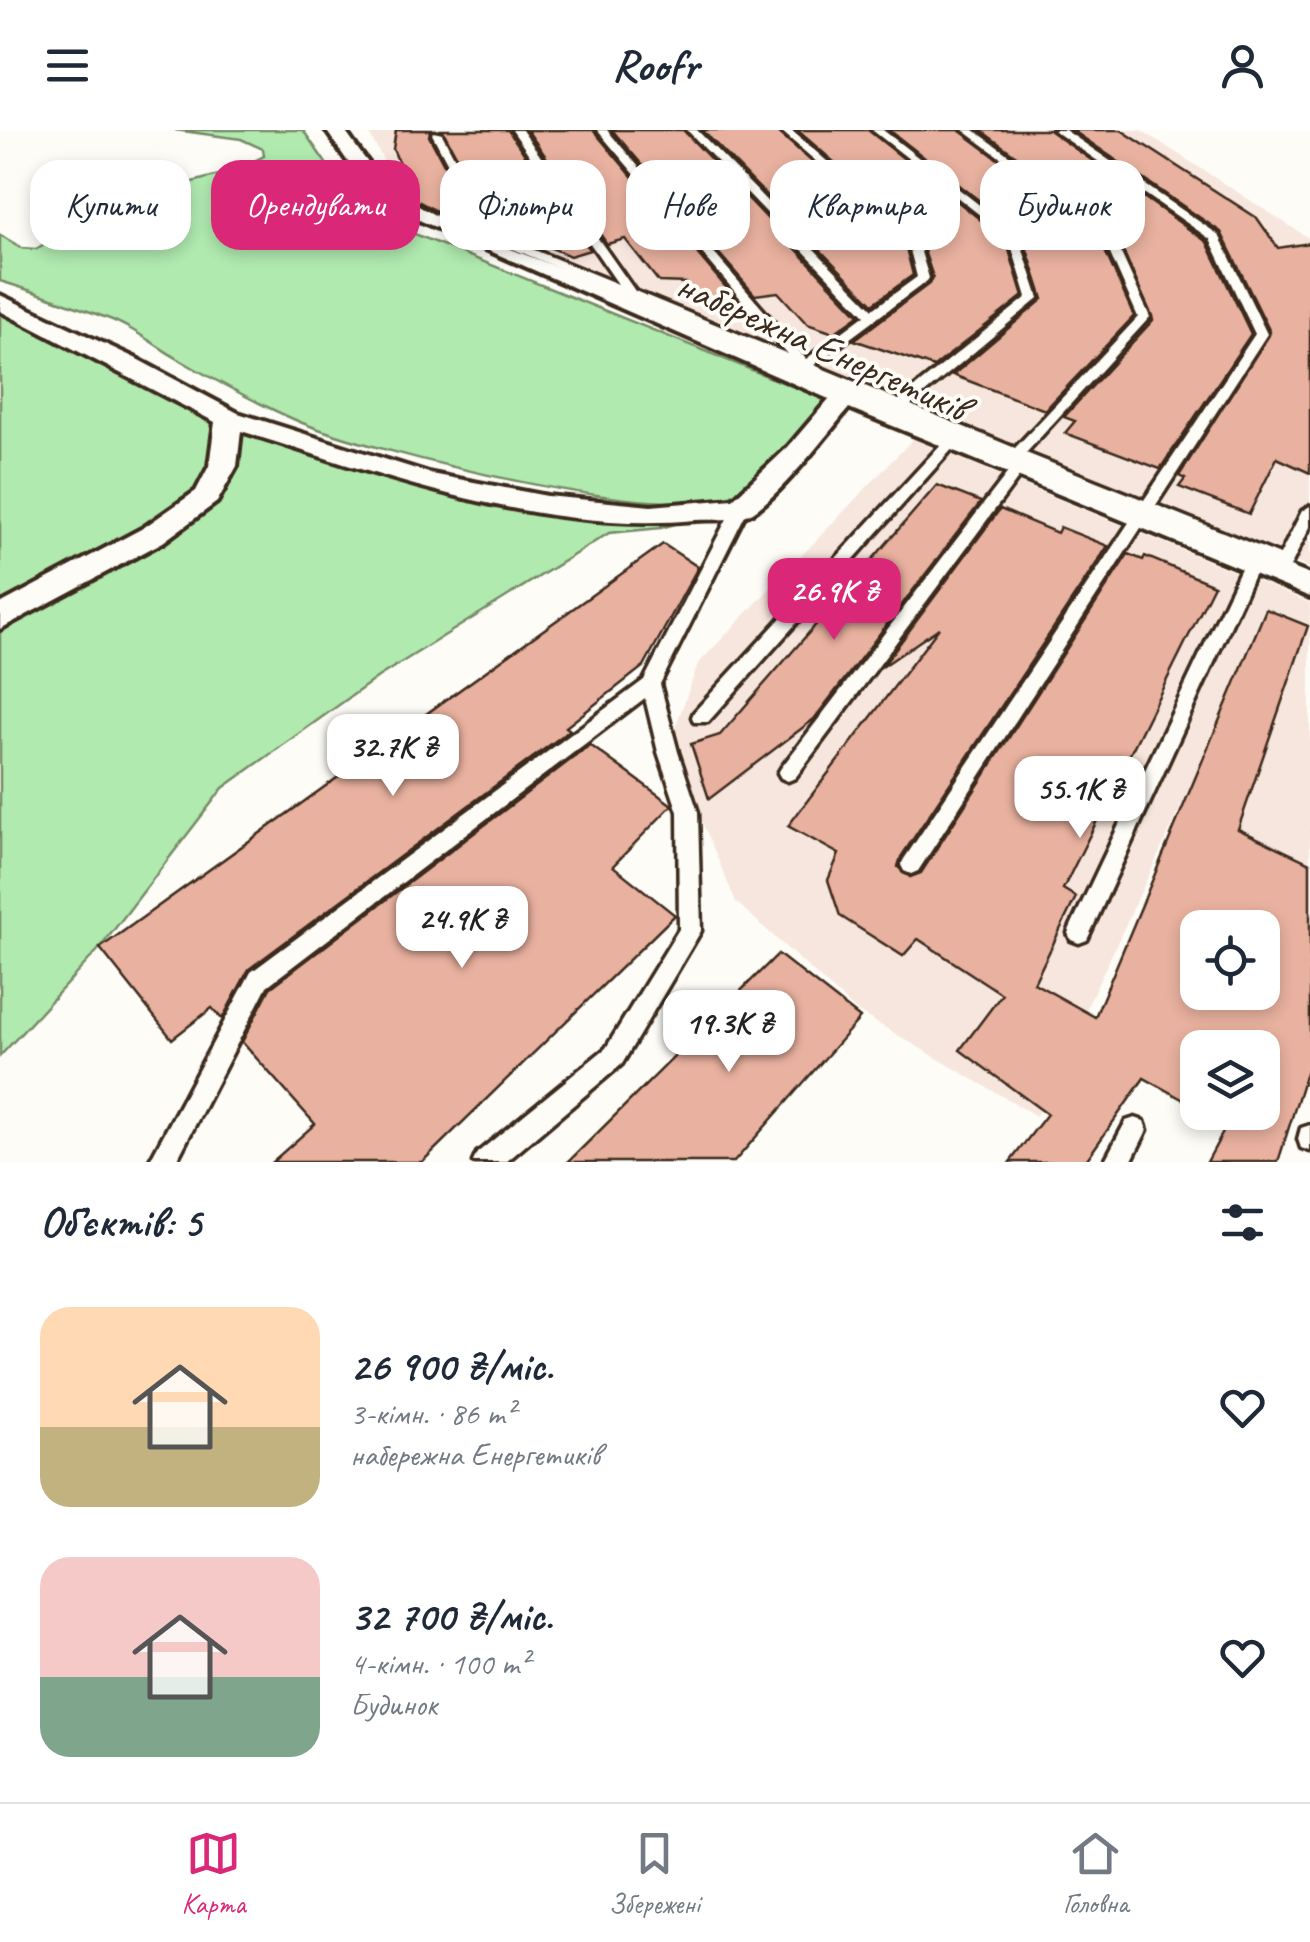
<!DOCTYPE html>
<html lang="uk">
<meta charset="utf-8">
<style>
:root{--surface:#fff;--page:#f2f2f3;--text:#1f2937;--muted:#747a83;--line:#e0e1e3;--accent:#db2777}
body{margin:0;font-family:Caveat,sans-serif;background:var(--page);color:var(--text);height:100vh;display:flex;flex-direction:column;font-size:38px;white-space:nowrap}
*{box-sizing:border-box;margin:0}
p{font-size:32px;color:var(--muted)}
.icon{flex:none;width:55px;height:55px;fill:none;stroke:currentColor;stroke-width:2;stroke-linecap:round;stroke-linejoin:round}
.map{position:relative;height:1032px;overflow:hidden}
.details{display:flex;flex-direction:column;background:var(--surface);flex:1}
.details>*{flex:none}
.guide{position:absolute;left:30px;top:30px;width:1250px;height:90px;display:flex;gap:20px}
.controls{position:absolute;left:1180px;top:780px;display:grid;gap:20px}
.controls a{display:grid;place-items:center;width:100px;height:100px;border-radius:20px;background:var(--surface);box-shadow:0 5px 15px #0003;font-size:50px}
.price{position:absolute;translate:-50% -85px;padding:0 22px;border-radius:20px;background:#fff;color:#222;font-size:32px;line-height:65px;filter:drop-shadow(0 2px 5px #0008)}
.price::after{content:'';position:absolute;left:50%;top:60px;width:30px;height:22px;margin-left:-15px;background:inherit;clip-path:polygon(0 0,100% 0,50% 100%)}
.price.on{background:var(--accent);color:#fff}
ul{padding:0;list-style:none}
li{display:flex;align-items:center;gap:30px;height:250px;padding:0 40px}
li span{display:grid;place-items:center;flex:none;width:280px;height:200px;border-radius:30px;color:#555}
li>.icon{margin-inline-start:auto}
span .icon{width:120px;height:120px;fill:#fffc;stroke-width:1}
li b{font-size:42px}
h2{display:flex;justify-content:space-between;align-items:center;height:120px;padding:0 40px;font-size:42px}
.pill{padding:0 35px;border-radius:30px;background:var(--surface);box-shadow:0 5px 15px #0003;font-size:35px;line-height:90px}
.pill.on{background:var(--accent);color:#fff}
header{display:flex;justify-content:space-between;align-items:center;height:130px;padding:0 40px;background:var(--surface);font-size:45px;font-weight:700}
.menu{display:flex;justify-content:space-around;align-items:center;height:140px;border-top:2px solid var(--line);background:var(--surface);font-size:28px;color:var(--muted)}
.menu a{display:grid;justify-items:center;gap:5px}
.menu .on{color:var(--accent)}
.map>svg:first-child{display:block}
.built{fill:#f7e6dd}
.green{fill:#b0eaaf;stroke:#768a66;stroke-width:2.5}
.building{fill:#e9b19f;stroke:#3b2a1e;stroke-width:2.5;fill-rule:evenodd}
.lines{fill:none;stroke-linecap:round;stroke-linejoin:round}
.lane-casing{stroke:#3b2a1e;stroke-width:7}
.street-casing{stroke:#3b2a1e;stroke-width:8}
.lane{fill:#fdfcf7;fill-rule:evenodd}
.street{fill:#fdfcf7;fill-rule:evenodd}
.labels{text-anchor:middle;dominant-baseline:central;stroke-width:8;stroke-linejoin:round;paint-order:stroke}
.far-street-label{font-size:40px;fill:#3b2a1e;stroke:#fdfcf7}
</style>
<header><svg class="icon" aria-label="menu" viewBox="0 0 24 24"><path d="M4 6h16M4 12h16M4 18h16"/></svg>Roofr<svg class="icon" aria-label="person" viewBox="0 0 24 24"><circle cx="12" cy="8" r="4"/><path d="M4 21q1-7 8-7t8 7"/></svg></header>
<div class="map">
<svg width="1310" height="1032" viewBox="0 0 1310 1032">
<rect width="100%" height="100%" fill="#fdfcf7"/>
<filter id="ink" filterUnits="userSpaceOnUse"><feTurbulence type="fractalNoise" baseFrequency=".01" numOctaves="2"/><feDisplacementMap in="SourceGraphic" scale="20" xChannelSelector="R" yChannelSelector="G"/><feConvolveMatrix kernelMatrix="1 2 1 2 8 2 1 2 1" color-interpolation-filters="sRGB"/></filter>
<g filter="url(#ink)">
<g class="built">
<path d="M367,0H1141L1310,109V438L408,75Z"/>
<path d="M913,309L1310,473V735L1184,670L1036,986L855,880L736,772L697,680L674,601L698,534Z"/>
</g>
<g class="green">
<path d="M175,0H303L352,71L380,90L826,270C799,299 771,342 736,363C676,399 369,321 300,292C256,273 214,250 173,226C152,213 130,196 107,188C72,175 37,162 0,151V105L22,118L36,119L113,73L234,41L264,26L263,19L241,9Z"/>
<path d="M0,178L189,267L453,356L689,390L661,398L609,403L378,547L223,658L100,818L0,926Z"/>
</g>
<g class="building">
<path d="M396,0H431L429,6L465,74L442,84L414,69L393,19Z"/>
<path d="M441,0H508L590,120L570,126L504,98L486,64L480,67Z"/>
<path d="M527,0H593L734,167L703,170L686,153L659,152L625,109L607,114Z"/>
<path d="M612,0H683L859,185L834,203L807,194L778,162L755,165Z"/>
<path d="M702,0H776L905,114L913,145L873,174Z"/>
<path d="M797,0H868L1006,110L1023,166L934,237L854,210L929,154L933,147L919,106Z"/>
<path d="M889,0H959L1097,103L1134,186L1045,280L953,245L1043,169L1022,104Z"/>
<path d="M980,0H1049L1207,112L1251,204L1160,339L1065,303L1075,291L1064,287L1153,190L1112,95Z"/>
<path d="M1072,0H1121L1257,88L1278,118L1310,113V343L1277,328L1249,384L1179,357L1185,349L1179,346L1270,202L1221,102Z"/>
<path d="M937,355L981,372L814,589L709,669L691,614L720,605Z"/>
<path d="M1000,379L1057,403L1060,397L1108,416L901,727L898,737L910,747L921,743L1128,424L1143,430L1145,426L1214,455L1063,759L1076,767L1034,853L1095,887L1266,479L1308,496L1238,699L1310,733V930L1278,1032H1207L1234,982H1262V918H1198V978L1144,948L1085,1032H1010L1047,984L960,920L1002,864L918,809L903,826L840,786L828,750L839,724L788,696L939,498L882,537ZM1198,798H1262V862H1198Z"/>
<path d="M663,414L698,437L644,536L566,597L570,600L249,839L222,889L212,878L172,909L100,818Z"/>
<path d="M590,615L672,675L613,736L675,785L422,1032H272L315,994L242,912L270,858Z"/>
<path d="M778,824L860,888L734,1032H568Z"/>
</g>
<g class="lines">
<g class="lane-casing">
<g id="lane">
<path d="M512,0H522L635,161L788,224L597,0H607L806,229L865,185L687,0H697L873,179L917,147L908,112L780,0H791L917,109L929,148L927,151L814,235L899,270L1027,167L1009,108L872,0H883L1018,105L1039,168L911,275L1015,318L1138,187L1100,101L963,0H974L1109,97L1150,187L1026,323L1144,370L1255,204L1210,109L1053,0H1065L1219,105L1267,204L1156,375L1280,425L1302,381L1310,376V397L1290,437H1278L1150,384L918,741L911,744L904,741L901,735L904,729L1138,379L487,108L432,4L434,2L442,4L495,104L618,154Z"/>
<path d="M950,309L957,313L955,316L708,592H694L692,587L694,582L945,310Z"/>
<path d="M1017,336L1022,337V343L795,648L788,651L781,648L778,643L781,638L1012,337Z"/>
<path d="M741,372L749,377L660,554L678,622L698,682L701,801L622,934L506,1032H473L477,1023L606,918L679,799L678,682L658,622L645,568L267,856L176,1032H149L251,842L644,550L733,377Z"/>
<path d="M1251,429L1259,434L1087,810L1079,813L1071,810L1068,803L1071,796L1243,434Z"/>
<path d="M1135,988L1144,991L1147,1000L1131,1032H1104L1126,991Z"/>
<path d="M1310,995V1021L1301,1018L1298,1009L1301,998Z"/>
</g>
</g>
<g class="street-casing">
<path id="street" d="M326,0H344C364,27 380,54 410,71C481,114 576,141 653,174C871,269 1089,358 1310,445V467L849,278C828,303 776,371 749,384C735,391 712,389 696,390C541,404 387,347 241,301L237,336L217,372L163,412L0,499V474L143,398L196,361L209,336L215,292L0,181V165L135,228L238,283L432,344L547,366L651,376L733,369L788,317L829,269L396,80L366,58Z"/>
</g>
<use href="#lane" class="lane"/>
<use href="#street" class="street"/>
</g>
</g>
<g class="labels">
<g class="far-street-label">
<text transform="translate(822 216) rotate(24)">набережна Енергетиків</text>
</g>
</g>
</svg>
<div class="controls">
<a><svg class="icon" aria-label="locate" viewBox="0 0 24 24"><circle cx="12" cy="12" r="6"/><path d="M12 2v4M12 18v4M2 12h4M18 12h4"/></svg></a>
<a><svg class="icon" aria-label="layers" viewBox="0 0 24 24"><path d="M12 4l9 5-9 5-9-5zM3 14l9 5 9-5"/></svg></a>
</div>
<b class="price on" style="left:834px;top:513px">26.9K ₴</b>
<b class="price" style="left:393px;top:669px">32.7K ₴</b>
<b class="price" style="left:1080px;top:711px">55.1K ₴</b>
<b class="price" style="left:462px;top:841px">24.9K ₴</b>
<b class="price" style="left:729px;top:945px">19.3K ₴</b>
<div class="guide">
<a class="pill">Купити</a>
<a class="pill on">Орендувати</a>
<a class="pill">Фільтри</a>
<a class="pill">Нове</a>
<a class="pill">Квартира</a>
<a class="pill">Будинок</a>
</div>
</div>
<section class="details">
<h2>Об’єктів: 5<svg class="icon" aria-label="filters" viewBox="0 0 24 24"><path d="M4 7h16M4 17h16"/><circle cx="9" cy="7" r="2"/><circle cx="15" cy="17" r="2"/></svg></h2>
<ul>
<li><span style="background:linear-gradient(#ffd9b3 60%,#c2b280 0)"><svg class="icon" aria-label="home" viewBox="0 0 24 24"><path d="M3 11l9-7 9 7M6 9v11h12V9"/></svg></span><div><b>26 900 ₴/міс.</b><p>3-кімн. · 86 m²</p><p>набережна Енергетиків</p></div><svg class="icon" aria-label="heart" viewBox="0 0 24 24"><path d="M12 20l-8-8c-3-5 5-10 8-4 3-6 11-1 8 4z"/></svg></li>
<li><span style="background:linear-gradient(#f6c9c9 60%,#7fa58c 0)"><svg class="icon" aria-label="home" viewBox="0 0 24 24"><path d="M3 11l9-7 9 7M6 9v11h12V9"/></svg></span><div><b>32 700 ₴/міс.</b><p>4-кімн. · 100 m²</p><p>Будинок</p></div><svg class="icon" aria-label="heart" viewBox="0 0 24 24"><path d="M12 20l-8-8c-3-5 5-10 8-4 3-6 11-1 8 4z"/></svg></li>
</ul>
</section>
<nav class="menu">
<a class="on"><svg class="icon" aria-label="map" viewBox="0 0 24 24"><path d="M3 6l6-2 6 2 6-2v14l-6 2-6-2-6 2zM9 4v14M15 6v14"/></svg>Карта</a>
<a><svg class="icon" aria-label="saved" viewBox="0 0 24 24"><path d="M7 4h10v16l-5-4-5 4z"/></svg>Збережені</a>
<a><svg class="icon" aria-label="home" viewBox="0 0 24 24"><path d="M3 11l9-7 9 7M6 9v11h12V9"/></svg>Головна</a>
</nav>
